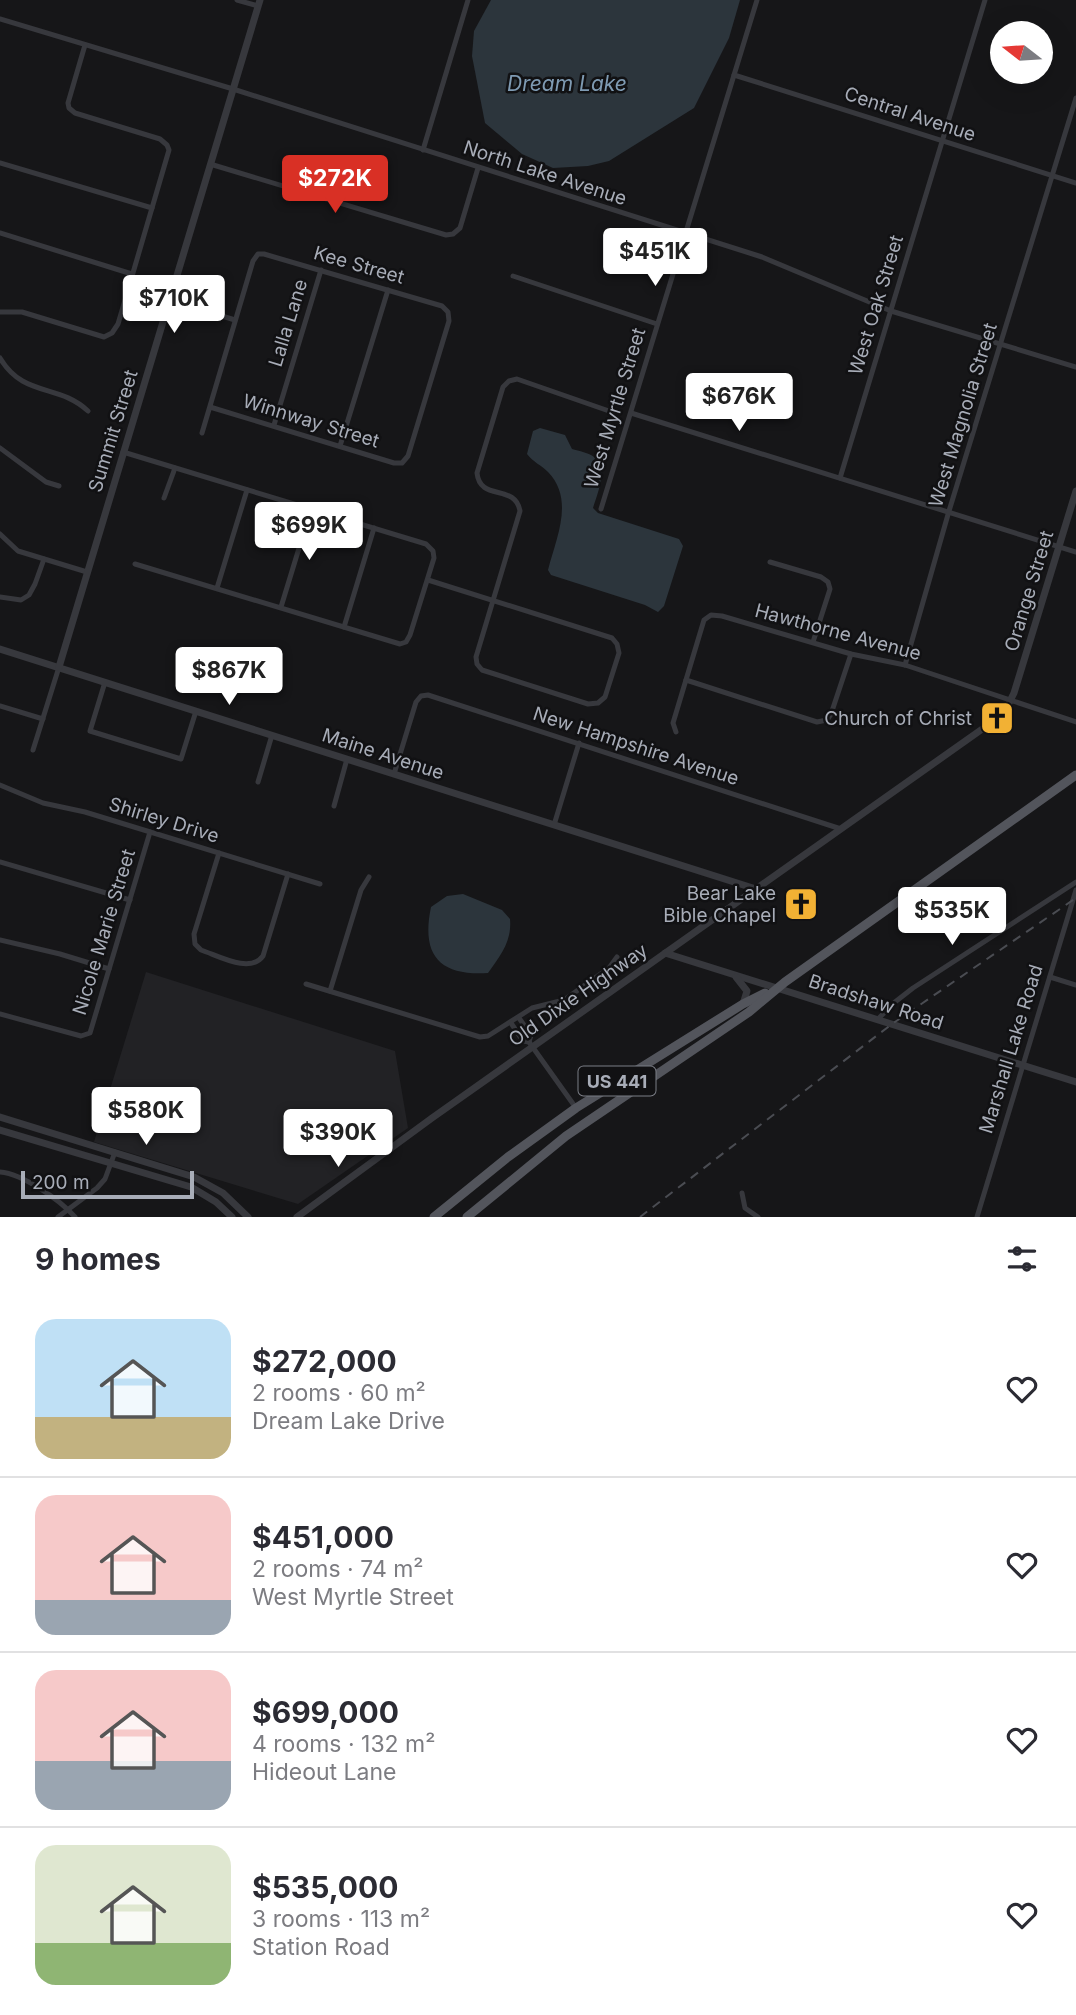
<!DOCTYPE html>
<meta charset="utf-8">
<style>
:root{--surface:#fff;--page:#f7f7f7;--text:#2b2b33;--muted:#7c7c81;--line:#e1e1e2;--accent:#d93025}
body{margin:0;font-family:Inter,sans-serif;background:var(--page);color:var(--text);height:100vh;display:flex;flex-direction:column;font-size:26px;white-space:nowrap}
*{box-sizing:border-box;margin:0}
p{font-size:23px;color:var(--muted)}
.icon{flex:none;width:38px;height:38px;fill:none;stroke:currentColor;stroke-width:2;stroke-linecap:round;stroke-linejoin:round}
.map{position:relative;height:1217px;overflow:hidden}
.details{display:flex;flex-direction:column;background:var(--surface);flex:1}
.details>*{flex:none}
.needle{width:46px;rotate:287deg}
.fabs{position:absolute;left:990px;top:21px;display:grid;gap:14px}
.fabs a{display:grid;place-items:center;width:63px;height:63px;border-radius:50%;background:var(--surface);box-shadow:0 7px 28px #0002;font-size:35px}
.scale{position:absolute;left:21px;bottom:18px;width:173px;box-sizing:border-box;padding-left:7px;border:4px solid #a8adb8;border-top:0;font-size:19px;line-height:24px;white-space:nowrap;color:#a8adb8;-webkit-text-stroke:5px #111113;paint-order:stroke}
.price{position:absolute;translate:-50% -60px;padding:0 16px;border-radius:7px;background:#fff;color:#222;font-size:23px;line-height:46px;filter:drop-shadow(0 2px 4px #0008)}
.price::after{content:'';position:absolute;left:50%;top:42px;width:21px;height:16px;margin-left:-10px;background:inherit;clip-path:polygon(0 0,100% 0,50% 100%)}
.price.active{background:var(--accent);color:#fff}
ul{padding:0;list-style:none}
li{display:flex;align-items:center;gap:21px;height:175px;padding:0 35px}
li+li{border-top:2px solid var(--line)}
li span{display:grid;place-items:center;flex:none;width:196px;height:140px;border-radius:21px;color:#555}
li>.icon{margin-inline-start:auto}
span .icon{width:84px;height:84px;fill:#fffc;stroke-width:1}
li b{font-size:30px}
h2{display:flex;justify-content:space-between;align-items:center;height:84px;padding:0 35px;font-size:30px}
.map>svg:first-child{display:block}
.built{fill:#222225}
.water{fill:#2c353c}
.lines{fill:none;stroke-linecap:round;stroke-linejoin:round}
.minor{stroke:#37383d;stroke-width:5}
.tertiary{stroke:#37383d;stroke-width:7}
.primary{stroke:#53555c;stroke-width:9}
.rail{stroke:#4a4c52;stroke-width:2;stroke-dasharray:9 7;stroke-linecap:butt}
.labels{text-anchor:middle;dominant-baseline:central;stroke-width:5;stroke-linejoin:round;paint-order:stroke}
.shield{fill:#111113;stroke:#7b7e86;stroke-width:2}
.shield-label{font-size:18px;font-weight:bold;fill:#a8adb8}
.street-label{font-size:19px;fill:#a8adb8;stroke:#111113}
.poi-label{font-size:19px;fill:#a8adb8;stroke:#111113;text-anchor:end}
.water-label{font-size:21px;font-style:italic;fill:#7f9bb3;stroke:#111113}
</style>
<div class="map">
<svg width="1076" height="1217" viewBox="0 0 1076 1217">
<rect width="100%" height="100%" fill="#161618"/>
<path class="built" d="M146,972L395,1051L408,1128L298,1204L94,1142Z"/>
<g class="water">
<path d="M491,0H740L729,38L694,108L609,161L588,166L553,168L522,154L485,123L472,56L474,31Z"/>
<path d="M540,428L565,435L572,449C579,451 589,453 594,457C609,468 597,494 593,508L598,513L679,539L683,546L664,606L658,612L645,605L551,575L548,570C556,538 575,500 548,472C541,465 533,462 527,454L533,431Z"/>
<path d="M463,894L502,910L510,919C512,941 501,955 488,973C439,976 421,955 431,907L447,896Z"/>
</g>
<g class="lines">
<g class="minor">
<path d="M237,0L258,6"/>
<path d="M0,19L233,89L762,257L891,311L1076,367"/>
<path d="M734,75L1076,183"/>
<path d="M423,150L468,0"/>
<path d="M0,163L152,208"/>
<path d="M210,164L446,235L453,234L460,228L478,168"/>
<path d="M0,233L132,274"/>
<path d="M513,276L657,324"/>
<path d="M170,300L235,320"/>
<path d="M0,312H22L104,337L112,333L118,324L169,150L167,145L160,139L75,113L69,108L68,103L85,45"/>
<path d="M0,358C24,398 58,383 88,411"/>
<path d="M631,413L1076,552"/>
<path d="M274,425L321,270"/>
<path d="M202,433L253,261L258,254H264L442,306L448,312L449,321L408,456L402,463H394L210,407"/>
<path d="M340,446L388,290"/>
<path d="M0,448L46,482L59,486"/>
<path d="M123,452L426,544L433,551L434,558L410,635L406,642L400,644L135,564"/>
<path d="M840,478L985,0"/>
<path d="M164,498L175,468"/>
<path d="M601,509L757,0"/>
<path d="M0,534L18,551L87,572"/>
<path d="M770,562L821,577L828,582L830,589L813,642"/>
<path d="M428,580L612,638L617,644L619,653L605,697L598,703L588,704L482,670L477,664L476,657L520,511C515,483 480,502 477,473L503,387L509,381L517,379L609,411"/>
<path d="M217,588L247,490"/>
<path d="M0,597L21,600L29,595L35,584L44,559"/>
<path d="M281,607L311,509"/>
<path d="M344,627L374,528"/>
<path d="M905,665L949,511L1076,98"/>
<path d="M686,680L817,722L827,720L831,714L851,654"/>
<path d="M105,682L90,731L181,759L196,711"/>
<path d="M0,706L43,719"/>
<path d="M676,732L673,723L704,620L711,615L722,616L851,654L905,665L1076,722"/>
<path d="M33,750L59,667"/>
<path d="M394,774L416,702L421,696L428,695L841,829"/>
<path d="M258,782L272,735"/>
<path d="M0,785L43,803L85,812L320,884"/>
<path d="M334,806L347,759"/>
<path d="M554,825L579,743"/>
<path d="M219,853L194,934L195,944L201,950C219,956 250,974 263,956L288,874"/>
<path d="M0,862L130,900"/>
<path d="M0,940L60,954L109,969"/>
<path d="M1050,977L1076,985"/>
<path d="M306,984L480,1037L488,1036L532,1008L564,1000L609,968L617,957"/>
<path d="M330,991L361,890L369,877"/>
<path d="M0,1014L81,1036L90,1033L150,832"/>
<path d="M519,1018L531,1035L529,1042"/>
<path d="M878,1019L895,1002L913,988L1076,882"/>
<path d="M511,1023L523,1041L529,1042"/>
<path d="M529,1042L576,1108"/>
<path d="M0,1172C23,1174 60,1200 75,1217"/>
<path d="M742,1193L745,1208L758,1217"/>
<path d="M58,1217L97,1188L105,1179L115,1152"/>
<path d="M977,1217L1076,890"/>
</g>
<g class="tertiary">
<path d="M0,649L756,889"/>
<path d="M59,667L260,0"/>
<path d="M665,953L1076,1082"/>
<path d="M736,977L747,991L743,1004"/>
<path d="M0,1117L194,1177L223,1193L248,1217"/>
<path d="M0,1130L191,1187L216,1202L232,1217"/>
<path d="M297,1217L432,1118L995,720L1007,707L1014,693L1076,491"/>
</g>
<g class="primary">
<path d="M434,1217L508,1157L576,1108L743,1004L765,993"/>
<path d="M467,1217L566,1136L749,1012L785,982L1076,775"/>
</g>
<path class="rail" d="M640,1217L892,1024L1076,898"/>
</g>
<defs>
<g id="church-square" transform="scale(1.75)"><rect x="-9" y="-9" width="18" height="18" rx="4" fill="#f2b134" stroke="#111113"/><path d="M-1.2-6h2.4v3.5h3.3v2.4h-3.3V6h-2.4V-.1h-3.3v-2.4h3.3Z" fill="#111"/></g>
</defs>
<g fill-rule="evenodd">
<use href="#church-square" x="997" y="718"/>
<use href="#church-square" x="801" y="904"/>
</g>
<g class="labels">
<rect class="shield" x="578.5" y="1066.5" width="77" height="29" rx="5"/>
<g class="shield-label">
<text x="617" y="1081">US 441</text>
</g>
<g class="street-label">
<text transform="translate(910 114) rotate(18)">Central Avenue</text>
<text transform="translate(545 173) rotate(18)">North Lake Avenue</text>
<text transform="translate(359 265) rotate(16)">Kee Street</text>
<text transform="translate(876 305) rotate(-73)">West Oak Street</text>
<text transform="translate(288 323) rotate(-73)">Lalla Lane</text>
<text transform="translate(615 408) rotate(-73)">West Myrtle Street</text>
<text transform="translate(963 415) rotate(-73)">West Magnolia Street</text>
<text transform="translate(311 421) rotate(17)">Winnway Street</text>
<text transform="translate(113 431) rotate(-73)">Summit Street</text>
<text transform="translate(1029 591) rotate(-73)">Orange Street</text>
<text transform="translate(838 632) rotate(15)">Hawthorne Avenue</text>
<text transform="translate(636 746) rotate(18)">New Hampshire Avenue</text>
<text transform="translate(383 754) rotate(18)">Maine Avenue</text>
<text transform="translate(164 820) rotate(17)">Shirley Drive</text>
<text transform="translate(104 932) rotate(-73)">Nicole Marie Street</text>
<text transform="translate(578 995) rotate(-35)">Old Dixie Highway</text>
<text transform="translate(876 1002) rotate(18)">Bradshaw Road</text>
<text transform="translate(1011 1049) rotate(-73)">Marshall Lake Road</text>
</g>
<g class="poi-label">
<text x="972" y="718">Church of Christ</text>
<text x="776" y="893">Bear Lake<tspan x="776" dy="22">Bible Chapel</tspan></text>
</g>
<g class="water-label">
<text x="567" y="83">Dream Lake</text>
</g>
</g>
</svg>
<div class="fabs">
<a><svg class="needle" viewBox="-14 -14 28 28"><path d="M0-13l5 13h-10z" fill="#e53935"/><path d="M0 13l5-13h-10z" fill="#7c7c81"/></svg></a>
</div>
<div class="scale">200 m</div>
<b class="price active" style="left:335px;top:215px">$272K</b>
<b class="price" style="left:655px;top:288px">$451K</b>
<b class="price" style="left:174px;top:335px">$710K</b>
<b class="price" style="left:739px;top:433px">$676K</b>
<b class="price" style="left:309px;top:562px">$699K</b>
<b class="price" style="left:229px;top:707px">$867K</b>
<b class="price" style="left:952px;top:947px">$535K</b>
<b class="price" style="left:146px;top:1147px">$580K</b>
<b class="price" style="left:338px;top:1169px">$390K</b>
</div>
<section class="details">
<h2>9 homes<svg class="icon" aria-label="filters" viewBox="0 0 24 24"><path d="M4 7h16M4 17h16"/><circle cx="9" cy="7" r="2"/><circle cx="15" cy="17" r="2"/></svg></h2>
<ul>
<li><span style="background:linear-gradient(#bfe0f5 70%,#c2b280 0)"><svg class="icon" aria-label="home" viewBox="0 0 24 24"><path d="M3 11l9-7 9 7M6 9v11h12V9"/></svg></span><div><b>$272,000</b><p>2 rooms · 60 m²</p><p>Dream Lake Drive</p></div><svg class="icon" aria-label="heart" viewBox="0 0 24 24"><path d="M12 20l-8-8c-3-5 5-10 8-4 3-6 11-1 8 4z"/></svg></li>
<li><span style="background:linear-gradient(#f6c9c9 75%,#9aa5b1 0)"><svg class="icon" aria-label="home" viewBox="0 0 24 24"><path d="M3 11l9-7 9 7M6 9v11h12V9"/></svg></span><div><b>$451,000</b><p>2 rooms · 74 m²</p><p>West Myrtle Street</p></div><svg class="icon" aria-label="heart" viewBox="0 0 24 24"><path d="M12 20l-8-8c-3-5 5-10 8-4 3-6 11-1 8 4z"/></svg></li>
<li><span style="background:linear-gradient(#f6c9c9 65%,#9aa5b1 0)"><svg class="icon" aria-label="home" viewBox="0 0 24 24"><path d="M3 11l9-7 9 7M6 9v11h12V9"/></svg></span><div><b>$699,000</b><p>4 rooms · 132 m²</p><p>Hideout Lane</p></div><svg class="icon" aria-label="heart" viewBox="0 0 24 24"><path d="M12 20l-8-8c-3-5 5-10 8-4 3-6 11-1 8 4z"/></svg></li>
<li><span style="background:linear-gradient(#dfe7d0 70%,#8fb573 0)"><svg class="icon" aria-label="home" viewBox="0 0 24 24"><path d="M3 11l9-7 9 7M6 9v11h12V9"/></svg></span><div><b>$535,000</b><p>3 rooms · 113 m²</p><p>Station Road</p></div><svg class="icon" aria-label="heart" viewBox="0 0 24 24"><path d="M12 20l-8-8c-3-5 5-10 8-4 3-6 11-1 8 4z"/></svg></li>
</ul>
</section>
